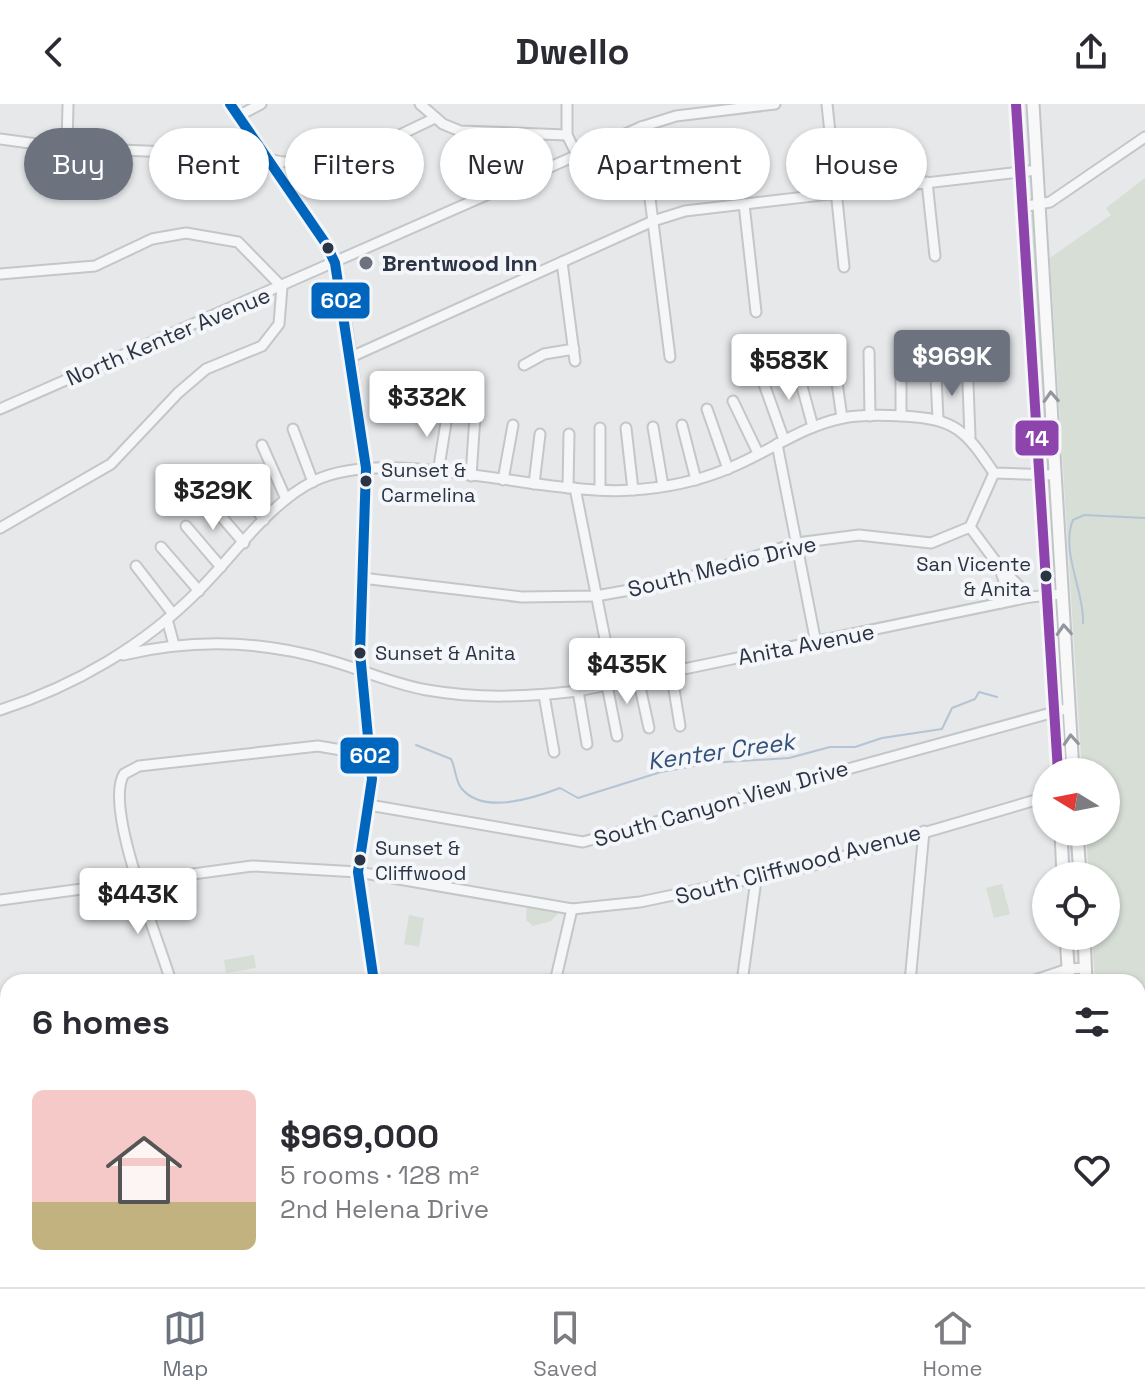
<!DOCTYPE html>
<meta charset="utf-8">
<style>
:root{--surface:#fff;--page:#f7f7f7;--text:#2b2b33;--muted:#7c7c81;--line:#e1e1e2;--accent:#6c737f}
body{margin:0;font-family:"Space Grotesk",sans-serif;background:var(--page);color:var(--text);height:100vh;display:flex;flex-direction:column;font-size:30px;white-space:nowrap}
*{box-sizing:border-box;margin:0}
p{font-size:26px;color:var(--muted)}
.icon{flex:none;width:44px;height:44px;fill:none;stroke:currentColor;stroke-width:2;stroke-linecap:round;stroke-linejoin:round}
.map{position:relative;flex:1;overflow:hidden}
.sheet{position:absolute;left:0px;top:870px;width:1146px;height:314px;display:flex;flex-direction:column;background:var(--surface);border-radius:24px 24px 0 0;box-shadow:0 2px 6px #0004}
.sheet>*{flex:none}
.guide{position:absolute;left:24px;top:24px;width:1098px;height:72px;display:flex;gap:16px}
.needle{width:52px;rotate:280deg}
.tools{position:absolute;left:1032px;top:654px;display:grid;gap:16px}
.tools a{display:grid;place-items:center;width:88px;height:88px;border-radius:50%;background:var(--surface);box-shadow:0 2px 6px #0004;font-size:40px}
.price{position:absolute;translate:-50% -68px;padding:0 18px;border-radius:8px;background:#fff;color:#222;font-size:26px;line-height:52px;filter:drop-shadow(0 2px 4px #0008)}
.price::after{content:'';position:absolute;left:50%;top:48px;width:24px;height:18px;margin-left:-12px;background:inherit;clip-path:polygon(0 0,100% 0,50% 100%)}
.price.current{background:var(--accent);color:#fff}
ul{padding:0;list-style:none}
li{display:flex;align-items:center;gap:24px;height:200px;padding:0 32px}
li span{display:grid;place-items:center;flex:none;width:224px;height:160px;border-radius:12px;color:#555}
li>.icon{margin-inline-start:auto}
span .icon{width:96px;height:96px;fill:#fffc;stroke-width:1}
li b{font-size:34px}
h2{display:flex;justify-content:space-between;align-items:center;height:96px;padding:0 32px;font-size:34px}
.pill{padding:0 28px;border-radius:36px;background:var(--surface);box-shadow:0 2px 6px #0004;font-size:28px;line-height:72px}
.pill.current{background:var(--accent);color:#fff}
header{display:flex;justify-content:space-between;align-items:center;height:104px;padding:0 32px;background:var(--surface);font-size:36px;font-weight:600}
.dock{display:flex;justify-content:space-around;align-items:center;height:112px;border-top:2px solid var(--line);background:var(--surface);font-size:22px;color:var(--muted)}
.dock a{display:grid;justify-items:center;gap:4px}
.dock .current{color:var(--accent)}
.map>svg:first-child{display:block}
.green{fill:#d6ded6}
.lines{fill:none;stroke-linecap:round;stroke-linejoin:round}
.stream{stroke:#b4c4d5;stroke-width:2}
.minor-casing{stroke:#c4c6c8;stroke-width:13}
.major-casing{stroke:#c2c5c8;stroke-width:15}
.minor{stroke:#f5f6f7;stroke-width:9}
.major{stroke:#f8f8f8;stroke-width:11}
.bus-1-casing{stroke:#f4f6f9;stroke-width:16}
.bus-2-casing{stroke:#f4f6f9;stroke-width:16}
.bus-1{stroke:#0065bd;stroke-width:10}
.bus-2{stroke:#8e44ad;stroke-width:10}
.oneway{stroke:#92969e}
.bus-dot{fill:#2b3445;stroke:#f4f6f9;stroke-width:3}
.poi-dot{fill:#6c737f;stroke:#f4f6f9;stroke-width:3}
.labels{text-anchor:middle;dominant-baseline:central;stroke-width:8;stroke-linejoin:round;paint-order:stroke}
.bus-label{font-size:20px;fill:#2b3445;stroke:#f4f6f9;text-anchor:start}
.poi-label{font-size:22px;font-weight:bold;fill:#2b3445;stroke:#f4f6f9;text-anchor:start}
.street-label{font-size:22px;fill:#2b3445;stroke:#f4f6f9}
.water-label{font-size:24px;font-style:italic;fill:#34527a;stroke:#f4f6f9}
.line-badge{stroke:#f4f6f9;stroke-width:3}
.badge-label{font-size:22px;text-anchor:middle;font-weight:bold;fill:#fff}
</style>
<header><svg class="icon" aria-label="back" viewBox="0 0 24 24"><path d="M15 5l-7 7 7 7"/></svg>Dwello<svg class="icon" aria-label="share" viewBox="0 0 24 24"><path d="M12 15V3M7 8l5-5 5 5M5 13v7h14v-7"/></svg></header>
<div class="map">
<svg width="1145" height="1183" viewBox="0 0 1145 1183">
<rect width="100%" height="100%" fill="#e6e8ea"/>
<g class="green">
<path d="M1145,74V964L1138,965V878H1095L1092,832H1106V772H1089L1086,728H1106V668H1082L1050,154L1111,111L1106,104Z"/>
<path d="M1026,110H1036L1051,364H1041Z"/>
<path d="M1052,378L1058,482H1049L1042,379Z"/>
<path d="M1059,498L1065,599L1056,600L1050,499Z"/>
<path d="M1002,780L1010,810L994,814L986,784Z"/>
<path d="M527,799L562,805L551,817L533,822L526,816Z"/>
<path d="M409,811L424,814L419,843L404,840Z"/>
<path d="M254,851L256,864L226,869L224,856Z"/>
</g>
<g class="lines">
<g class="stream">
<path d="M1083,519C1085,489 1060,447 1073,416L1084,411L1145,414"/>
<path d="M416,641L451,655C456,664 455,678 462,685C484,711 534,694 560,684L578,694L661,668L710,659L789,654L830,643H855L882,634L942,625L952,604L975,595L979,588L997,593"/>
</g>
<g class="minor-casing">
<g id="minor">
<path d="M420,0L443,20L460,27L567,31"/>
<path d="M567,0V31L576,49"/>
<path d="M827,0L844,163"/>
<path d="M238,12L261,0"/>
<path d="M641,23L670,253"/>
<path d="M0,35L67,44L250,51L282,58L338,56L362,49L435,14"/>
<path d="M67,44L68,0"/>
<path d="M927,78L935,152"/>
<path d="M744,100L756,208"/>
<path d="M1022,103L1050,98L1145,33"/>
<path d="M562,158L575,257"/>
<path d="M0,170L95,162L152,135L186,129L238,138L282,183L279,220L262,242L206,265L178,289L111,360L0,424"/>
<path d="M869,248L870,312"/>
<path d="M901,248V312"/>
<path d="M833,251L842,314"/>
<path d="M935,252L938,315"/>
<path d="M351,253L653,117L685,107L1037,66"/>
<path d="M967,254L970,333"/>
<path d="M524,261L544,250L574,245"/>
<path d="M797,264L813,323"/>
<path d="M764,280L784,336"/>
<path d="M733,297L758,349"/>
<path d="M0,305L641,23L676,12L775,0"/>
<path d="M707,305L728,365"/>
<path d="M682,321L696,376"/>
<path d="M653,323L663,382"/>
<path d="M600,324V386"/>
<path d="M626,324L633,386"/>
<path d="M293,325L313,378"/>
<path d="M777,340L816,539"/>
<path d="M262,341L286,395"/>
<path d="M438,369L448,306"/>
<path d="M231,371L264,416"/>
<path d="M471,372L475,312"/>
<path d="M503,376L513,321"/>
<path d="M534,380L540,330"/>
<path d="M568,384L569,330"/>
<path d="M575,384L614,580"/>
<path d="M207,396L244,439"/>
<path d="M186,422L221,463"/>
<path d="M970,423L999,462L1030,493"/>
<path d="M161,443L199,487"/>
<path d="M136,462L173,510"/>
<path d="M1000,465L1006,483L1001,499"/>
<path d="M362,474L522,493L596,492L674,478L797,439L859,431L931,439L970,423L994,369"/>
<path d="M167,515L174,541"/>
<path d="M123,551C191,535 260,536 328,556C361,565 392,580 427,586C478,595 527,593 578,587L1030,493L1062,490"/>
<path d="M671,567L680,622"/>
<path d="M638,574L649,624"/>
<path d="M607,581L617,632"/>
<path d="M578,587L587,640"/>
<path d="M544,591L554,648"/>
<path d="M0,606C75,582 145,541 200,485C236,449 268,400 314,377C390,340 543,393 632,386C663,384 698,377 727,365C766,350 801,322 843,314C862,310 884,311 903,312C956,315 965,326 994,369L1055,371"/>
<path d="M369,701L583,738L1069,604"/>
<path d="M0,796L252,762L358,768L572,805L640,798L807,763L1046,693"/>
<path d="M171,878C160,838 103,704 124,670L139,662L318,642L371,651"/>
<path d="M555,878L572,805"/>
<path d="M742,878L756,776"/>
<path d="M910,878L924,727"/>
<path d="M1029,878L1068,865L1086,864"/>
<path d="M0,958L8,1004"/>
<path d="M1138,974H1145"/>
<path d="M1138,1099L1145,1098"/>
<path d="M0,1160L8,1113"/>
<path d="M557,1176V1183"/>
<path d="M737,1176L739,1183"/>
<path d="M912,1176L913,1183"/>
<path d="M158,1183L159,1176"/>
<path d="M617,1183L637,1176"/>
</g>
</g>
<g class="major-casing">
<g id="major">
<path d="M230,0L326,140L335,159L343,205L366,364L360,549L372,675L358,768L374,878"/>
<path d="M1016,0L1058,668"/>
<path d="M1033,0L1073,668"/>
<path d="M1061,728L1063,772"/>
<path d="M1077,728L1080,772"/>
<path d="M1066,832L1069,878"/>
<path d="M1084,832L1086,878"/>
<path d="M1088,1176V1183"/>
<path d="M1104,1176V1183"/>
<path d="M354,1183L357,1176"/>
</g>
</g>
<use href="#minor" class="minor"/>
<use href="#major" class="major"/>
<g class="bus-1-casing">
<path id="bus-1" d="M230,0L326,140L335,159L366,364L360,549L372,675L358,768L374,878"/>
</g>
<g class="bus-2-casing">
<path id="bus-2" d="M1016,0L1058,668"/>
</g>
<use href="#bus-1" class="bus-1"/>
<use href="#bus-2" class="bus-2"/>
</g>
<defs><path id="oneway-chevron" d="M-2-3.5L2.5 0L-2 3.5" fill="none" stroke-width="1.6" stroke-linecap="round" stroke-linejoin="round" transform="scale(2)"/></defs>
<g class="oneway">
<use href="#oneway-chevron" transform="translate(1051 293) rotate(-93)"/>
<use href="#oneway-chevron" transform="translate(1064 526) rotate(-94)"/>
<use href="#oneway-chevron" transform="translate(1071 636) rotate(-94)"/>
</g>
<g class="bus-dot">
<circle cx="328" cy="144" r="7"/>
<circle cx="366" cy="377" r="7"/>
<circle cx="1046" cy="472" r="7"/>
<circle cx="360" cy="549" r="7"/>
<circle cx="360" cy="756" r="7"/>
</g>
<circle class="poi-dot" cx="366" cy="159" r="8"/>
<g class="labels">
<g class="bus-label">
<text x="381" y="366">Sunset &amp;<tspan x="381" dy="25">Carmelina</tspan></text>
<text x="1031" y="460" text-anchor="end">San Vicente<tspan x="1031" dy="25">&amp; Anita</tspan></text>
<text x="375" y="549">Sunset &amp; Anita</text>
<text x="375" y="744">Sunset &amp;<tspan x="375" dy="25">Cliffwood</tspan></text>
</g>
<g class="poi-label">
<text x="382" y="159">Brentwood Inn</text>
</g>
<g class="street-label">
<text transform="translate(168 232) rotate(-23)">North Kenter Avenue</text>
<text transform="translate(722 462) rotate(-14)">South Medio Drive</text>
<text transform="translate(806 540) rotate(-11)">Anita Avenue</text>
<text transform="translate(721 699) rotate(-16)">South Canyon View Drive</text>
<text transform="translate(798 760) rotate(-15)">South Cliffwood Avenue</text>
</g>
<g class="water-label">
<text transform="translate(721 647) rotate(-8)">Kenter Creek</text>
</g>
</g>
<g class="line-badge">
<rect x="310" y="177" width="61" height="39" rx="8" fill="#0065bd"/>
<rect x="1014" y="315" width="46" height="38" rx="8" fill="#8e44ad"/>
<rect x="339" y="632" width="61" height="39" rx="8" fill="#0065bd"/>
</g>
<g class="badge-label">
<text x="341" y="204">602</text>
<text x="1037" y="342">14</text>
<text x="370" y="659">602</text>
</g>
</svg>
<div class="tools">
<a><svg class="needle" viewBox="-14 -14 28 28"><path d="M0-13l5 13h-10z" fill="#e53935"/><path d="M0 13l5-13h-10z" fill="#7c7c81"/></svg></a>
<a><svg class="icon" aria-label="locate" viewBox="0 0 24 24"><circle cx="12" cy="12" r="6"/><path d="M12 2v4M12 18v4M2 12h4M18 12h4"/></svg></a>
</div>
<b class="price current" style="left:952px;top:294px">$969K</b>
<b class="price" style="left:789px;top:298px">$583K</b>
<b class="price" style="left:427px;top:335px">$332K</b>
<b class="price" style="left:213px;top:428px">$329K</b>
<b class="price" style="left:627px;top:602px">$435K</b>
<b class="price" style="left:138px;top:832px">$443K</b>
<div class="guide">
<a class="pill current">Buy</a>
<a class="pill">Rent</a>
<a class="pill">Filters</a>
<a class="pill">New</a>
<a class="pill">Apartment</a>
<a class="pill">House</a>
</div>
<section class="sheet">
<h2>6 homes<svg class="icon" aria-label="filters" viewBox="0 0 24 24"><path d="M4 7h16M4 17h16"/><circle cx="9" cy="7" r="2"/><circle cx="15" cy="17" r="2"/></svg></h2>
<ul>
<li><span style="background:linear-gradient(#f6c9c9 70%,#c2b280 0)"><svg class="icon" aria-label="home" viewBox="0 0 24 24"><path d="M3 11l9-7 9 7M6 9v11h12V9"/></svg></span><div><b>$969,000</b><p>5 rooms · 128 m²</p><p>2nd Helena Drive</p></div><svg class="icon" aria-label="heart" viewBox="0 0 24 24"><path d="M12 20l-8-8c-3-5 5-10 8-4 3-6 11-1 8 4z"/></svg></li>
</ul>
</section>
</div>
<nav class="dock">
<a class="current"><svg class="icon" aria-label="map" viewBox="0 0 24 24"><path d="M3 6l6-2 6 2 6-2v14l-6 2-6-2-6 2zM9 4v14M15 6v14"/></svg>Map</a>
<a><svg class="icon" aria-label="saved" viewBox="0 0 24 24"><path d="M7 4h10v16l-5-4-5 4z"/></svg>Saved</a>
<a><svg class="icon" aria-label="home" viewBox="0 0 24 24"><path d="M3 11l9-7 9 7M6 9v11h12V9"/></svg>Home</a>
</nav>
